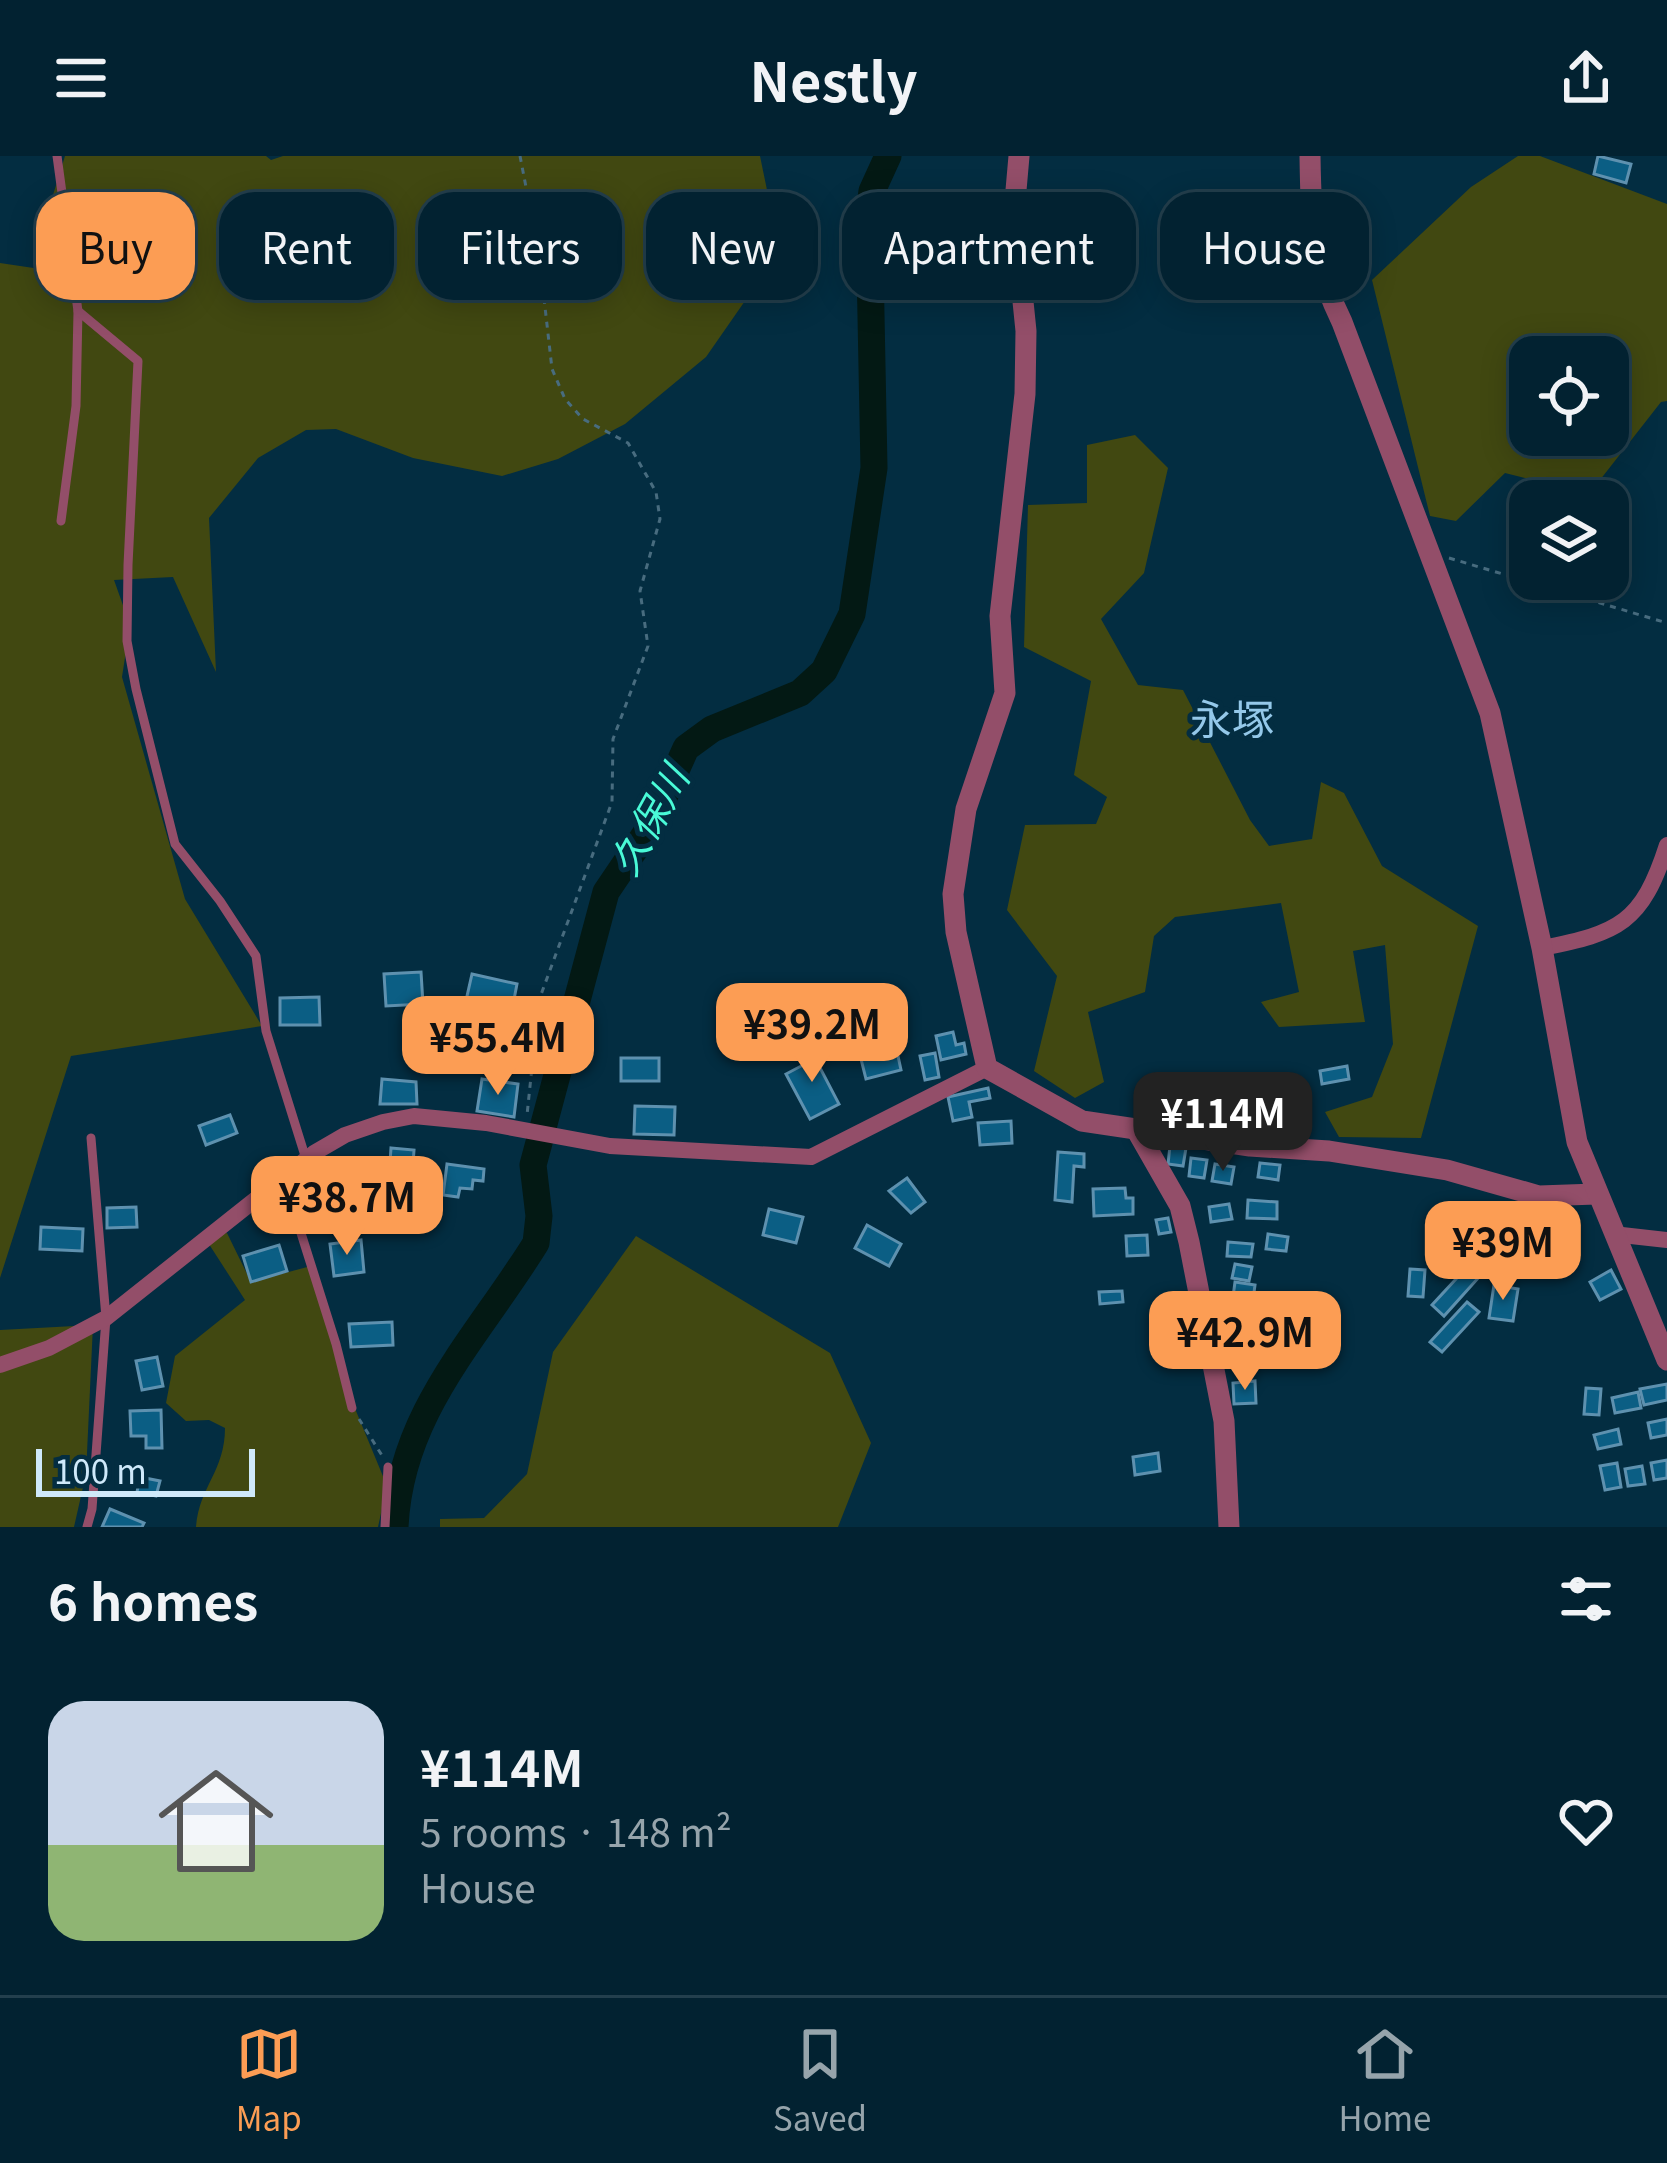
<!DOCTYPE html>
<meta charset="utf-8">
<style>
:root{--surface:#022231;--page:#102f3d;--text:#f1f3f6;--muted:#96a4ab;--line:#233f4d;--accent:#fc9d54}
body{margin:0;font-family:Georgia,"Noto Sans JP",serif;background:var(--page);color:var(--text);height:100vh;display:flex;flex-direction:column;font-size:45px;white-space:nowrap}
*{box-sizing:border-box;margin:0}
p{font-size:39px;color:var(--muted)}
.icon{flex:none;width:66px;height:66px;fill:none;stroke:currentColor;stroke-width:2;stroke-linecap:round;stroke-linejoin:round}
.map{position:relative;height:1371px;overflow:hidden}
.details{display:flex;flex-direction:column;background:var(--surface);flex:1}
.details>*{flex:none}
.banner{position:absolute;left:36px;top:36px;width:1596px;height:108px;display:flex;gap:24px}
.buttons{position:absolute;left:1509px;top:180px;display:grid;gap:24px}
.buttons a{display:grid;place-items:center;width:120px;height:120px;border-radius:24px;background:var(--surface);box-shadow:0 6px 30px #0003,0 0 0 3px var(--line);font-size:60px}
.scale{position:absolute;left:36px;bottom:30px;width:219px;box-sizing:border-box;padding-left:12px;border:6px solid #cfe9fa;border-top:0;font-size:33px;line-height:42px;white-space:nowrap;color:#cfe9fa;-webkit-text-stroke:9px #032d41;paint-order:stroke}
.price{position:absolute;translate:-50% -102px;padding:0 27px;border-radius:24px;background:var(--accent);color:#111;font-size:39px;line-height:78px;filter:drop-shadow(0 3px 6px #0008)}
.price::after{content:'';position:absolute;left:50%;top:72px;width:36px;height:27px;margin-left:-18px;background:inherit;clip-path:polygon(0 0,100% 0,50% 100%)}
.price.selected{background:#222;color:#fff}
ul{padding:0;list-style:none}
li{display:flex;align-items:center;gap:36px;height:300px;padding:0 48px}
li span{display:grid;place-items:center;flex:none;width:336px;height:240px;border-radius:36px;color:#555}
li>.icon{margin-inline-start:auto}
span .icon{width:144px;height:144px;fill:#fffc;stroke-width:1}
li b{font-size:51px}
h2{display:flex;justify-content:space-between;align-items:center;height:144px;padding:0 48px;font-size:51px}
.chip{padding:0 42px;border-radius:36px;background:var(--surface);box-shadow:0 6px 30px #0003,0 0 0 3px var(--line);font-size:42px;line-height:108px}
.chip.selected{background:var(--accent);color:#111}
header{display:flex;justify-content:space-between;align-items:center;height:156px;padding:0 48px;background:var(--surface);font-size:54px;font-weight:700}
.tab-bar{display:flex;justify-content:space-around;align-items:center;height:168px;border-top:3px solid var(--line);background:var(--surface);font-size:33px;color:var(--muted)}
.tab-bar a{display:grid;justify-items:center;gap:6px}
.tab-bar .selected{color:var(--accent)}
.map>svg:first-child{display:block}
.green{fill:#414811;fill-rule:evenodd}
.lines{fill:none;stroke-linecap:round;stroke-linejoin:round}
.river{stroke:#031914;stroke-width:27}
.building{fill:#0b5e84;stroke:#5e91af;stroke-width:3}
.path{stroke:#486c7f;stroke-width:3;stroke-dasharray:6 6;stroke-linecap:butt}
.service{stroke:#934e69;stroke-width:9}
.minor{stroke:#934e69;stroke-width:16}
.tertiary{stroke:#934e69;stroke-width:21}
.labels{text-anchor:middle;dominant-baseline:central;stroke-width:10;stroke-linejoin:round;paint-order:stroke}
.water-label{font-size:39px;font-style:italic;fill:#49fad7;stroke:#032d41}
.quarter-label{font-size:42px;fill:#94c8e9;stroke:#032d41}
</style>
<header><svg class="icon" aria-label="menu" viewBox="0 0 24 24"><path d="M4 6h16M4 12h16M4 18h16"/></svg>Nestly<svg class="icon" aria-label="share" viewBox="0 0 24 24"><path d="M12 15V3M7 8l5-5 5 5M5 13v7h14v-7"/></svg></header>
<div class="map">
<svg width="1667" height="1371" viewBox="0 0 1667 1371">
<rect width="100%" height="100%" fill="#032d41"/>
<g class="green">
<path d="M65,0H266L271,4L283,0H760L773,63L763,119L706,201L625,268L558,303L502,320L413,302L336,273L306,274L258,302L209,362L216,516L173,421L114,424L130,469L122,521L185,743L262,870L71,900L0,1122V107L47,114L53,39Z"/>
<path d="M1518,0H1540L1667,48V245L1661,246L1589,338L1505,317L1456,365L1430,360L1372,124L1471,31ZM1608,201V279H1530V201Z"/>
<path d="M1135,279L1168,312L1144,417L1101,463L1138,529L1183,534L1250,664L1269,690L1312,683L1321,626L1344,637L1382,710L1478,770L1421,982L1339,981L1325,956L1372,941L1393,888L1385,789L1353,795L1365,866L1279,871L1261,846L1299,836L1281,747L1175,761L1154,780L1145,836L1088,856L1104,926L1075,942L1034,915L1057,820L1007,754L1025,669L1096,668L1107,641L1074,619L1091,525L1024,491L1028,349L1087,347V289Z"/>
<path d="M227,1077L251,1126L311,1110L349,1238L387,1330L378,1371H196C199,1331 225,1315 225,1272L209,1264L186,1265L166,1247L175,1200L245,1144L205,1082Z"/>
<path d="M636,1080L830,1197L871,1287L838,1371H440V1363L484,1362L527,1318L553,1196Z"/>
<path d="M93,1169L86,1318L74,1371H0V1174Z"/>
</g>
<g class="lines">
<path class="river" d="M395,1371C400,1256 478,1181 536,1087L539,1060L533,1009L606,736L652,668L686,592L712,573L800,537L824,515L852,458L874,312L869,58L872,35L888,0"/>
</g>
<g class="building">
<path d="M1598,0L1631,8L1626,27L1594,18Z"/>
<path d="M421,816L423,848L386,850L384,818Z"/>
<path d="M472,818L517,828L511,859L465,849Z"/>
<path d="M319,841L320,869H280V842Z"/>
<path d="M953,876L956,889L964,887L966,898L941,904L936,880Z"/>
<path d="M895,886L901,914L866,923L859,895Z"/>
<path d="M807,887L839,948L810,963L786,918L805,908L797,893Z"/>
<path d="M935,897L939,921L925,924L920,900Z"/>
<rect x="621" y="902" width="38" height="23"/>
<path d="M1347,910L1349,923L1322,928L1320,915Z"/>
<path d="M382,923L416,926L417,948H380Z"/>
<path d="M482,923L518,928L514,961L477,955Z"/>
<path d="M988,932L990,942L969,946L972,961L953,965L948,941Z"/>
<path d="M1137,941L1168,943L1167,962L1136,960Z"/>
<path d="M635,950L675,951L674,979L634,978Z"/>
<path d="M230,959L237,977L206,989L199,970Z"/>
<path d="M1259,960H1285V982L1259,983Z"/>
<path d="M1011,965L1012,987L980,989L978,967Z"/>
<path d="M1170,990L1186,992L1183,1010L1168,1008Z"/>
<path d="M391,992L414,994L412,1022L389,1021Z"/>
<path d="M1058,996L1084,998V1011L1074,1010L1072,1046L1055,1044Z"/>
<path d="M1191,1002L1207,1004L1204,1022L1189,1020Z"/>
<path d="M1260,1007L1280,1009L1278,1024L1258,1021Z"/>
<path d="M447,1008L484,1013L483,1025L473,1024L472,1033L460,1032L458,1041L443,1039Z"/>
<path d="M1215,1008L1234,1011L1231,1028L1212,1025Z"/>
<path d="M907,1022L925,1046L911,1057L889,1035Z"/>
<path d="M1125,1032L1126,1042H1133V1058L1094,1060L1093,1033Z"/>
<path d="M1248,1044L1277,1046V1063L1247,1062Z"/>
<path d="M1518,1047L1533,1048L1531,1075L1516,1074Z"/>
<path d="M1229,1048L1232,1063L1211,1066L1209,1051Z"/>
<path d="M136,1051L137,1071L107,1072V1052Z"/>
<path d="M1441,1052L1479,1057L1475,1081L1461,1079L1462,1072L1451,1071L1450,1081L1438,1079Z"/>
<path d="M769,1053L803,1061L796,1087L763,1079Z"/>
<path d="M1168,1062L1171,1076L1159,1078L1156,1064Z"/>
<path d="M867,1069L901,1088L889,1110L855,1092Z"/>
<path d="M41,1071L83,1073L82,1095L40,1093Z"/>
<path d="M1268,1078L1288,1081L1286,1095L1266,1093Z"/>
<path d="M1147,1079L1148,1099L1127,1100L1126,1080Z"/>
<path d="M1532,1079H1562L1563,1103L1546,1102L1545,1112L1524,1113L1522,1099L1534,1098Z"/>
<path d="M361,1084L364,1116L334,1120L330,1088Z"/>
<path d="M1228,1086L1253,1088L1251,1101L1227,1100Z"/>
<path d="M279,1089L287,1115L251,1126L243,1100Z"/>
<path d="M1235,1108L1252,1111L1249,1125L1232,1122Z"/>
<path d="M1468,1110L1480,1120L1444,1160L1432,1149Z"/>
<path d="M1410,1113L1425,1114L1423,1141L1408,1140Z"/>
<path d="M1611,1114L1621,1133L1600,1144L1590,1126Z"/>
<path d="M1235,1126L1255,1129L1253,1144L1233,1141Z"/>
<path d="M1494,1129L1518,1133L1513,1165L1489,1162Z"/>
<path d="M1122,1135L1123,1146L1100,1148L1099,1136Z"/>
<path d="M1229,1144L1249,1147L1247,1161L1228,1159Z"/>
<path d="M1467,1146L1479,1156L1442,1196L1430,1186Z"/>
<path d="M392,1166L393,1189L351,1191L349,1168Z"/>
<path d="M157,1201L163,1230L142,1234L136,1205Z"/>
<path d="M1255,1225L1256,1247L1234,1248L1233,1227Z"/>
<path d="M1667,1228V1244L1644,1249L1640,1233Z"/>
<path d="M1586,1232L1601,1233L1599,1259L1584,1258Z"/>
<path d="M1638,1236L1641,1252L1615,1257L1612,1242Z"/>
<path d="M161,1254L162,1292H146V1280H131L130,1255Z"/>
<path d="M1667,1263V1279L1651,1282L1648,1267Z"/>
<path d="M1618,1273L1621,1288L1598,1293L1594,1279Z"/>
<path d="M1158,1297L1160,1315L1135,1319L1133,1301Z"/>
<path d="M1667,1304V1322L1654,1324L1651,1307Z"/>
<path d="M1617,1307L1621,1331L1605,1334L1600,1310Z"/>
<path d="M1642,1310L1645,1328L1628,1330L1625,1313Z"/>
<path d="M140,1321L160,1325L156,1340L137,1336Z"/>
<path d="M110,1353L144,1367L142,1371H102Z"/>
</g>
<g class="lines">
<g class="path">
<path d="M520,0L539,98L552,213L565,243L583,263L628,287L656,336L660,363L640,435L648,490L613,583L612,646L539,844L527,959"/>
<path d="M1449,402L1667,467"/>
<path d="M359,1263L383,1301"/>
</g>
<g class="service">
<path d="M57,0L78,155L76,250L61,365"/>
<path d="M78,155L138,205L128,409L127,485L136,533L175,688L220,745L256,800L266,875L306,1003"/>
<path d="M283,1020L336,1188L352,1252"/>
<path d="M87,1371L92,1353L106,1162L91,982"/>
<path d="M385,1371L388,1311"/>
</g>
<g class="minor">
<path d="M1542,792C1619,777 1642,767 1667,689"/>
<path d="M1613,1078L1667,1084"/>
<path d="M0,1209L49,1192L106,1162L314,997L345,979L383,966L414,960L486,967L610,990L811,1001L987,912"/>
</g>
<g class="tertiary">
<path d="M1019,0L1014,57L1026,175L1025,238L1000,460L1005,537L966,653L953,738L956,776L987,912L1082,965L1250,990L1329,995L1447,1014L1539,1040L1596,1038"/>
<path d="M1310,0C1311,66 1312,105 1342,166L1490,557L1542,792L1577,986L1667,1204"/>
<path d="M1136,973L1180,1050L1189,1086L1224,1265L1229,1371"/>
</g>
</g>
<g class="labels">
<g class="water-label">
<text transform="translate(647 663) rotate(-61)">久保川</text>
</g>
<g class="quarter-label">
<text x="1232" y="560">永塚</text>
</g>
</g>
</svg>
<div class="buttons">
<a><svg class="icon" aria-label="locate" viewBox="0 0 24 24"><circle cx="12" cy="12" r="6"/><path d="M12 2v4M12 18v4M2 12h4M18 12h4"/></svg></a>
<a><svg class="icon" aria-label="layers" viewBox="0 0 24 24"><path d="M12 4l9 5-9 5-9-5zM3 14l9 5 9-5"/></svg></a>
</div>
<div class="scale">100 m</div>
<b class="price" style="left:812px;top:929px">¥39.2M</b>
<b class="price" style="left:498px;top:942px">¥55.4M</b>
<b class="price selected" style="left:1223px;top:1018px">¥114M</b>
<b class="price" style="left:347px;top:1102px">¥38.7M</b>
<b class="price" style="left:1503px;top:1147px">¥39M</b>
<b class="price" style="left:1245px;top:1237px">¥42.9M</b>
<div class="banner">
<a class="chip selected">Buy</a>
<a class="chip">Rent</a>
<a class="chip">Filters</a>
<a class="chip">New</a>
<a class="chip">Apartment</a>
<a class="chip">House</a>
</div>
</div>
<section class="details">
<h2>6 homes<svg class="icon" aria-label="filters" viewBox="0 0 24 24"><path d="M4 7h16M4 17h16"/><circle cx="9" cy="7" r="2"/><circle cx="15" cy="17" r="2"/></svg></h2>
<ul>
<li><span style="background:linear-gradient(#c9d6e8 60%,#8fb573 0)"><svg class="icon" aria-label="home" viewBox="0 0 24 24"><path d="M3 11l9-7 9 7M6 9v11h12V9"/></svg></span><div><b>¥114M</b><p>5 rooms · 148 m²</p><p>House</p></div><svg class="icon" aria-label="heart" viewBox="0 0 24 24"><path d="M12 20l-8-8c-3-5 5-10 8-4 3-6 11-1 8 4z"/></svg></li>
</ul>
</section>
<nav class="tab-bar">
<a class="selected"><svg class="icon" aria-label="map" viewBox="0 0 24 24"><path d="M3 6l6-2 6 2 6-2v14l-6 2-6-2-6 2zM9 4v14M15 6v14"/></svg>Map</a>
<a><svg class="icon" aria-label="saved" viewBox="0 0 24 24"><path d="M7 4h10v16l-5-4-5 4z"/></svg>Saved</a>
<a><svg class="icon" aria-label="home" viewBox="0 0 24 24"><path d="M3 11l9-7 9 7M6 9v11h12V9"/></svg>Home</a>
</nav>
